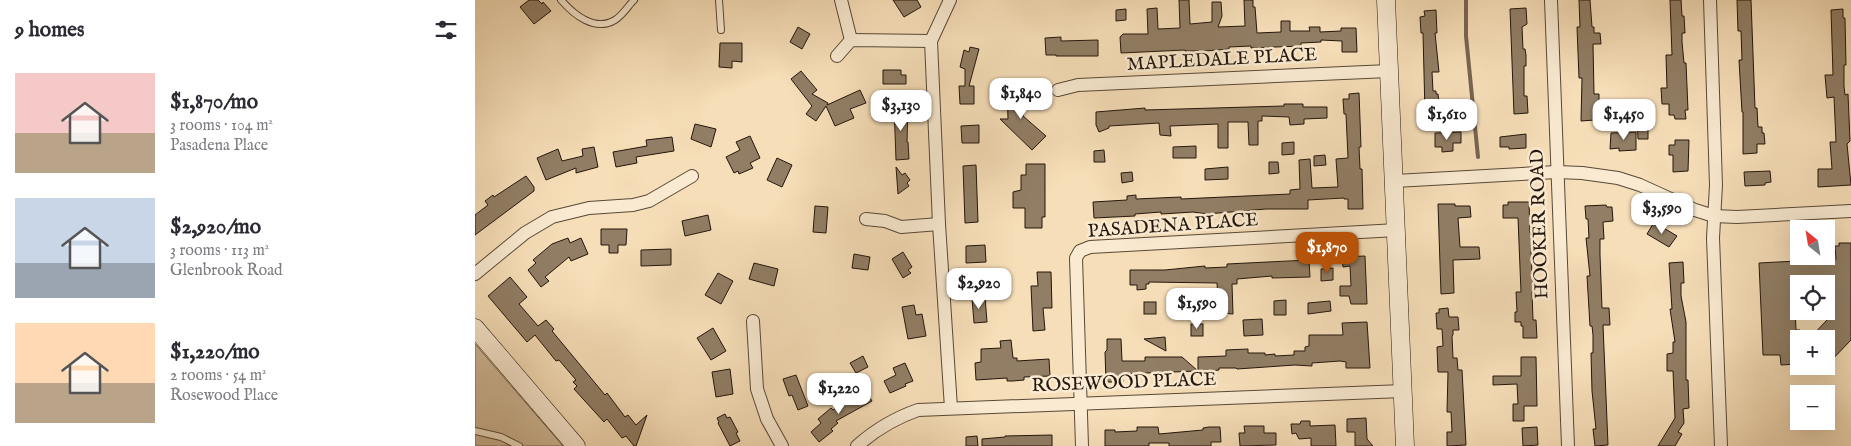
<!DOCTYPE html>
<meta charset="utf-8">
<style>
:root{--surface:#fff;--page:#f7f7f7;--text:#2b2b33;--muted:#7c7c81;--accent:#b45309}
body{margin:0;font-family:"IM FELL English",serif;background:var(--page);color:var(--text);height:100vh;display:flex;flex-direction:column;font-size:19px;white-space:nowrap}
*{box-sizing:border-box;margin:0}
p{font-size:16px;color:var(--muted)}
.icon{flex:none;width:28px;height:28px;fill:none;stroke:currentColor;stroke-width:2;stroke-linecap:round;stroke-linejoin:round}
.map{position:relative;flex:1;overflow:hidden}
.details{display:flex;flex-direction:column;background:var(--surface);width:475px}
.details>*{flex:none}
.needle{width:32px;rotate:330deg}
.buttons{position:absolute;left:1315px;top:220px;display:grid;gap:10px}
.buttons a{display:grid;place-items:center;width:45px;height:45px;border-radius:0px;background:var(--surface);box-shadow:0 5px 20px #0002;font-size:25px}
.price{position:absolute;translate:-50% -42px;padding:0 11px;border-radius:10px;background:#fff;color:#222;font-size:16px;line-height:32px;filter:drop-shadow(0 1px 2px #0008)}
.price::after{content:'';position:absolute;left:50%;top:30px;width:15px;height:11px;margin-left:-8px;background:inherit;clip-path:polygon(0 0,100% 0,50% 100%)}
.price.on{background:var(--accent);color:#fff}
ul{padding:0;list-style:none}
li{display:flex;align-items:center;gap:15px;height:125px;padding:0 15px}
li span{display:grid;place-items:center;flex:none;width:140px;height:100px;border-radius:0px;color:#555}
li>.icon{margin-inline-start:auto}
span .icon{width:60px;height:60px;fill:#fffc;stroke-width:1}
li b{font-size:21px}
h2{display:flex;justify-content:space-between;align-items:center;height:60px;padding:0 15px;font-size:21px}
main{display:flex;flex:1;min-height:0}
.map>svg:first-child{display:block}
.green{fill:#d2bc9b;stroke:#7b6954}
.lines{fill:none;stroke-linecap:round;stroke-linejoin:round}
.stream{stroke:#776550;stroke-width:4}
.building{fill:#917e65;stroke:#24160c}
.lane-casing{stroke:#584837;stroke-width:8}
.street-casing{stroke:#584837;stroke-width:14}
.secondary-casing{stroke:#24160c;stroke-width:19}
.lane{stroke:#f9ead1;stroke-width:6}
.street{stroke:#f9ead1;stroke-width:12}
.secondary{stroke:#f9ead1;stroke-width:18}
.labels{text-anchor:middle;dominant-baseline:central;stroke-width:5;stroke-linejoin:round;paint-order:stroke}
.street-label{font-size:19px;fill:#24160c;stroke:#f9ead1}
</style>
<main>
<section class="details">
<h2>9 homes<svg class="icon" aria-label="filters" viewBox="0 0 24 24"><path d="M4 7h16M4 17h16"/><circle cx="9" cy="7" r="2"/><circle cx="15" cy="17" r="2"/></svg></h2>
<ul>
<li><span style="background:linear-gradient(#f6c9c9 60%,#b9a48a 0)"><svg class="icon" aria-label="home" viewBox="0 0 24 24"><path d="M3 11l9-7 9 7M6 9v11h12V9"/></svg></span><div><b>$1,870/mo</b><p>3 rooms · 104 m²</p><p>Pasadena Place</p></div></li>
<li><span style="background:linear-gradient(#c9d6e8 65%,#9aa5b1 0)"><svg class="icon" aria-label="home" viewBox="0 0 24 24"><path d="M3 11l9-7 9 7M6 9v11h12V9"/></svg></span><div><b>$2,920/mo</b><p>3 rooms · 113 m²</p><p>Glenbrook Road</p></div></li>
<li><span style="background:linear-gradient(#ffd9b3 60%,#b9a48a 0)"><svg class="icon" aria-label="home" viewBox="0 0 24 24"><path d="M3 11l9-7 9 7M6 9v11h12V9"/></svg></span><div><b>$1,220/mo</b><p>2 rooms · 54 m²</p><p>Rosewood Place</p></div></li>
</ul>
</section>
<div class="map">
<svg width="1376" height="446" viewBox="0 0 1376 446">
<rect width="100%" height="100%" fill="#f6deb8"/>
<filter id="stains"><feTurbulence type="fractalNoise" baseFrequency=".004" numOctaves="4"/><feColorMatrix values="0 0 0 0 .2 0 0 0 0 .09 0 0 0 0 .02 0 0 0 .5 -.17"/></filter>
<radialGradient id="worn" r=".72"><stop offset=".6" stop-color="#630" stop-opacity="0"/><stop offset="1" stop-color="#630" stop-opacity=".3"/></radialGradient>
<path class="green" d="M0,344L88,446H0Z"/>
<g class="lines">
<path class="stream" d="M991,0V36L1003,157"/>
</g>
<g class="building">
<path d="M54,0H63L67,4L68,2L76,11L59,24L45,7Z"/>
<path d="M418,0H442L446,7L429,17Z"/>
<path d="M704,0H714L715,24L737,22V2H746L747,16L743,27L770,26L769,0H778V7H780L782,33L806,32V21H815V31H835L834,27H845V32L866,31V28H881L882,52H867V41L846,40V42L826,43V46L776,48V46L754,47V49L730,51H710V50L646,53L645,37L648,34H673L672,9L682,8L683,29L705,28Z"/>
<path d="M1104,0H1115L1117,27H1119V33H1125L1126,44H1118L1119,94H1124V105H1120V120L1106,121L1107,78H1104L1102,27H1105Z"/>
<path d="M1195,0H1206L1207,16H1209L1210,33H1207V42L1209,63H1211L1213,110H1210L1211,119H1200L1199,115H1194V104H1187L1186,88H1192L1191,55H1197Z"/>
<path d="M1262,0H1276L1280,108H1282L1283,127H1287V133H1289L1290,144H1282V153L1268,154V112H1267L1264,60H1267L1266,31H1263Z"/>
<path d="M1051,8L1052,24L1047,27L1048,49H1050L1051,55V66H1049V96H1052L1053,113L1039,114L1035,9Z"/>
<path d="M651,9V20L641,21V10Z"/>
<path d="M1368,9V18H1370L1371,65H1369V86L1370,95L1373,94L1375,141L1372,144L1376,185L1343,187V169H1357L1355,142H1361L1359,97L1352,98L1350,75H1358L1356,10Z"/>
<path d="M961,10L962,33H960L964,72H957L958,91H961V94H963L964,103L962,105L963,113H959L960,120L950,113L948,33H946L945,17L950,16L949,11Z"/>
<path d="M323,27L335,34L327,49L315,42Z"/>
<path d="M586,37V41L623,40V56H581V55H571L570,38Z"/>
<path d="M245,43H267V62L257,61V68L244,67Z"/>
<path d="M495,47L504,49L494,86H499V104H485L484,86H490V69L485,67L489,50L494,52Z"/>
<path d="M408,70H426V75H431V84H408Z"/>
<path d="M326,71L342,90L337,94L353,103L352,105L385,90L391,103L375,109L379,118L360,126L351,106L341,121L331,114L337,106L316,79Z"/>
<path d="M532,88H547L548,116L571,136L557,150L525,119H533Z"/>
<path d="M884,93L886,147H884L885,169H887L888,209H873V199H869V198L833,200V209H791L732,214L718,212L686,214V212L660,214V216L619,218L618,202L652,200V196L661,195V199L706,197V199L815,194V190L825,189L824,160L835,159L837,188L863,187L861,159L873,158L871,114H869L868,99H874V94Z"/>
<path d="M433,104L432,142H433L434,159L421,160L419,105Z"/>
<path d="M809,104H828V107H852V118L829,119V124L815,125L814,117L787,116V121H783V145H774L773,122H753V148H743V124L695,126L696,136L685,135L684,123L634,126V128L624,132L621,125V112L670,108V110L809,106Z"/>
<path d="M1162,115H1173V139H1163Z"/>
<path d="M220,124L241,129L236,147L216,139Z"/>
<path d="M504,125V143H487L486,126Z"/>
<path d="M986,132V143H978V151L967,152V147H960V133Z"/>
<path d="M1161,132V150L1144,151V148L1135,149L1136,133Z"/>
<path d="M1051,134V148L1034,149V147H1025V137Z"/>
<path d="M275,136L285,158L275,163L278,168L264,174L263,171L259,173L251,157L265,150L261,142Z"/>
<path d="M197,137L199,151L161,157L162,163L141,167L138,152L172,146L171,140Z"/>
<path d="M1200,140H1214L1213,171L1198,172V155H1194V145H1200Z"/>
<path d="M819,142V154L807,155V143Z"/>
<path d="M721,146V158H698V147Z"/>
<path d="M119,147L123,167L101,173V168L71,180L62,158L83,149L87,161L108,156L107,149Z"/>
<path d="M629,150L630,162H619V151Z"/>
<path d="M850,155L851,165L839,166V156Z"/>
<path d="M302,158L317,165L307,187L292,180Z"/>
<path d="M794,162H803L804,173L794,174Z"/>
<path d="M551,164H570V217H567V228H550V208H538V192L546,190V175H551Z"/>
<path d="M501,165L503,222L490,223L488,166Z"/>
<path d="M421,167L427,175L430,173L435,180L432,183L434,186L423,194Z"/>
<path d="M753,167V179L730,180V169Z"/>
<path d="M1295,171L1296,182L1290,183V185L1270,186L1269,172Z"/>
<path d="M657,172L658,181L647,183L646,173Z"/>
<path d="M51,176L59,187V191L0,235V215L13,205L10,201L18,195L19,197Z"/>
<path d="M1033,202H1054L1055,233H1057L1058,250L1056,251L1057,275L1059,274L1060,292H1057L1058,320H1061L1062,338H1048V326H1046V322H1040V312H1042L1041,292H1046L1043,218H1028V205H1033Z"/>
<path d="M963,204H980V206H995L996,217L983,218L985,247H1004L1005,259L978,260L979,293L966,294Z"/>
<path d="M1131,205L1132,207H1137L1138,221L1128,222L1129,239H1125V255L1127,308H1134L1135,325H1128L1133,445L1120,446L1118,429H1121L1117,391L1116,353H1118V335L1117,326H1115L1112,276H1115L1111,238H1114L1113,219H1111L1110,206Z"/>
<path d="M340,206L353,207L351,233L338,232Z"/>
<path d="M233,215L236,230L210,236L207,221Z"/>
<path d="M1178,224L1186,229L1187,227L1202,236L1194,247L1172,234Z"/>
<path d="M126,229H152L151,245H143V253H134V245H126Z"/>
<path d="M93,238L95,243L106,238L113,254L96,261L94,257L70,277L74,281L66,287L53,270L61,263L58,260L77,244Z"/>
<path d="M1364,243H1376V340L1351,366V339H1334L1353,319H1358L1357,295L1351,296V284H1319L1321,330H1325L1324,359H1321V364L1306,365L1305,355H1288L1284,263L1361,259L1360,246H1364Z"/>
<path d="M510,245L511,262L491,263V246Z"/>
<path d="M196,249V265L166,266V250Z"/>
<path d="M428,252L437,267L433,270L436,273L428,278L417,259Z"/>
<path d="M379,254L395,257L393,270L377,268Z"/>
<path d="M890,256L892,304H876L874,296H865V286H876L875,266L868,267L867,257Z"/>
<path d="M834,260L835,277L797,278V276L762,279V284H757L758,314L734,312V300L743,299L742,283L674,282V284H671V289L662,290V285H655V270H690L730,266V268L752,267V264Z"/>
<path d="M1208,262L1209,283H1206V296L1211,322V380H1213L1214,408L1208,409L1209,423L1203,432L1207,434L1200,446H1183L1200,418L1198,371H1192V354L1198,353V342H1200L1195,309H1197L1194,263Z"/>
<path d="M279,263L303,269L299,286L274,279Z"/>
<path d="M858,268V280L846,281V269Z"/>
<path d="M562,272H576L577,308H568L570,330L558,331L556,286H563Z"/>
<path d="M243,273L258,281L246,304L230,295Z"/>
<path d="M35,277L52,297L44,304L63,326L71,320L79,329L77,331L130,395L132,393L150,417L153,415L161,425L172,415L161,446H159L151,436L147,438L132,419L129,422L99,389L102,386L98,382L101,380L84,360L81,361L60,335L52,342L13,296Z"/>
<path d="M510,297L512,322L499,323L497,298Z"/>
<path d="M811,300V315H799V301Z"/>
<path d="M855,301L856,311L833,314V303Z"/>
<rect x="669" y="302" width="12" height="12"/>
<path d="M439,305L441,315L447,314L451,336L433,339L427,307Z"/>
<path d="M973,308L974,317H983L984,330H978V335L977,336L978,358H982L983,370H987L991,445L972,446V432H977L976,412H972L973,372H963L962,347L968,346L967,329H962L961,313H964V309Z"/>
<path d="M787,319L788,335L769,336L768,320Z"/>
<path d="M892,322L895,368H871V362L865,361L837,363V366L820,365L762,369L761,368H744V370L735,371V373H726V371H723V357L751,356V350L773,349V353H790V355L800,354V356L819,355V351H830V347L834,346V335H868L867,323Z"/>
<rect x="716" y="324" width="12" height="12"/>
<path d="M238,328L251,351L236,360L222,338Z"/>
<path d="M690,337L691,351L669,339Z"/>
<path d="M632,339H646L647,361H670V357H707L723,371L647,374L648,382H631L630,352L632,350Z"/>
<path d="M536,340L538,358H542V361L574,359L575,376L549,377V380L538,381H532V378L501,380L500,363L506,362V349L526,348L525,341Z"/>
<path d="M388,356L393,367L381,373L375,363Z"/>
<path d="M1046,357H1061L1062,406H1049V421H1038V404H1043L1042,384L1018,385V376H1046Z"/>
<path d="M430,363L438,381L430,384L431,386L415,393L409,381L421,375L418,368Z"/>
<path d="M255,369L258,394L241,397L237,372Z"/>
<path d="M321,375L333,406L323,410L317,395L314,396L308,379Z"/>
<path d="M390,390L397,401L361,421L363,423L356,429L358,431L344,442L336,432L346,423L343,419L356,408L358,410Z"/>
<path d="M250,414L252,418L255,417L263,432L261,433L265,441L255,446L243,423L244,422L242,418Z"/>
<path d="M891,418L892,439L898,446H880V432H872V419Z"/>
<path d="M826,421H835V426L860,425L861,446H836V438L824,439L821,433L817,434L816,424H825Z"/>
<path d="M769,426H789V433H801V445L765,446L764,433H770Z"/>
<path d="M662,427H683L684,434L728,430V428L734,427H745L746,442H736V446H694V443H674V446H630V430H640V432L662,431Z"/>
<path d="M1062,427L1063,445L1048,446L1047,428Z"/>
<path d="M577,435V446H507V439L530,437V436Z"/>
<path d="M502,436L503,446H491V437Z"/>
</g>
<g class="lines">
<g class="lane-casing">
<g id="lane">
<path d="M86,0C99,15 120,32 140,20C148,15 153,6 159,0"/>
<path d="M244,0L246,30"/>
<path d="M0,431L26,437L44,446"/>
</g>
</g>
<g class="street-casing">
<g id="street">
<path d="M366,0L376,40"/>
<path d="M475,0L456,41L464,224L476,408"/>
<path d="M1076,0L1093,446"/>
<path d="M1235,0L1241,185L1238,238L1246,446"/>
<path d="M362,56L376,40L456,41"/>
<path d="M583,90L603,85L914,71"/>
<path d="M920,181L1082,172L1107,173L1143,178L1165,185L1220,210L1239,216L1262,217L1376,211"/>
<path d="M391,219L410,221L426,227L464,224"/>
<path d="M0,274L50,233L77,217L114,208L158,205L174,201L217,176"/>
<path d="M278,321L282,389L292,419L307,446"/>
<path d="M382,446C400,430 420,418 443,410L928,391"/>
<path d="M607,446L601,258L605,251L615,247L922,230"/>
</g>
</g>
<g class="secondary-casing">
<g id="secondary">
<path d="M911,0L930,446"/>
<path d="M0,328L101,446"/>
</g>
</g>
<use href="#lane" class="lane"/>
<use href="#street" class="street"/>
<use href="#secondary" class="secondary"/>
</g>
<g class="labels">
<g class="street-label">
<text transform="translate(747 60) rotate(-3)">MAPLEDALE PLACE</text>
<text transform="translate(1065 224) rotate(-92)">HOOKER ROAD</text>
<text transform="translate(698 226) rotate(-4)">PASADENA PLACE</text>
<text transform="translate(649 383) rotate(-2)">ROSEWOOD PLACE</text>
</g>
</g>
<rect width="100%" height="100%" filter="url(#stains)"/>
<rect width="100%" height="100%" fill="url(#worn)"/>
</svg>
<div class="buttons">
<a><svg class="needle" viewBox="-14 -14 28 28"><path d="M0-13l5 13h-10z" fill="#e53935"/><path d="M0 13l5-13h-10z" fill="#7c7c81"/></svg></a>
<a><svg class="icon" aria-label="locate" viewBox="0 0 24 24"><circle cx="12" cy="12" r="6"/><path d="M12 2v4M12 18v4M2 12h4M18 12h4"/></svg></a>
<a>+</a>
<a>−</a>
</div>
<b class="price" style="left:546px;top:120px">$1,840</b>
<b class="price" style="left:426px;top:132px">$3,130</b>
<b class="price" style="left:972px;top:141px">$1,610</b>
<b class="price" style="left:1149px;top:141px">$1,450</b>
<b class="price" style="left:1187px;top:235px">$3,590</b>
<b class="price on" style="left:852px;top:274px">$1,870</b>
<b class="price" style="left:504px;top:310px">$2,920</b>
<b class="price" style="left:722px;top:330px">$1,590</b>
<b class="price" style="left:364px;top:415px">$1,220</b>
</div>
</main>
